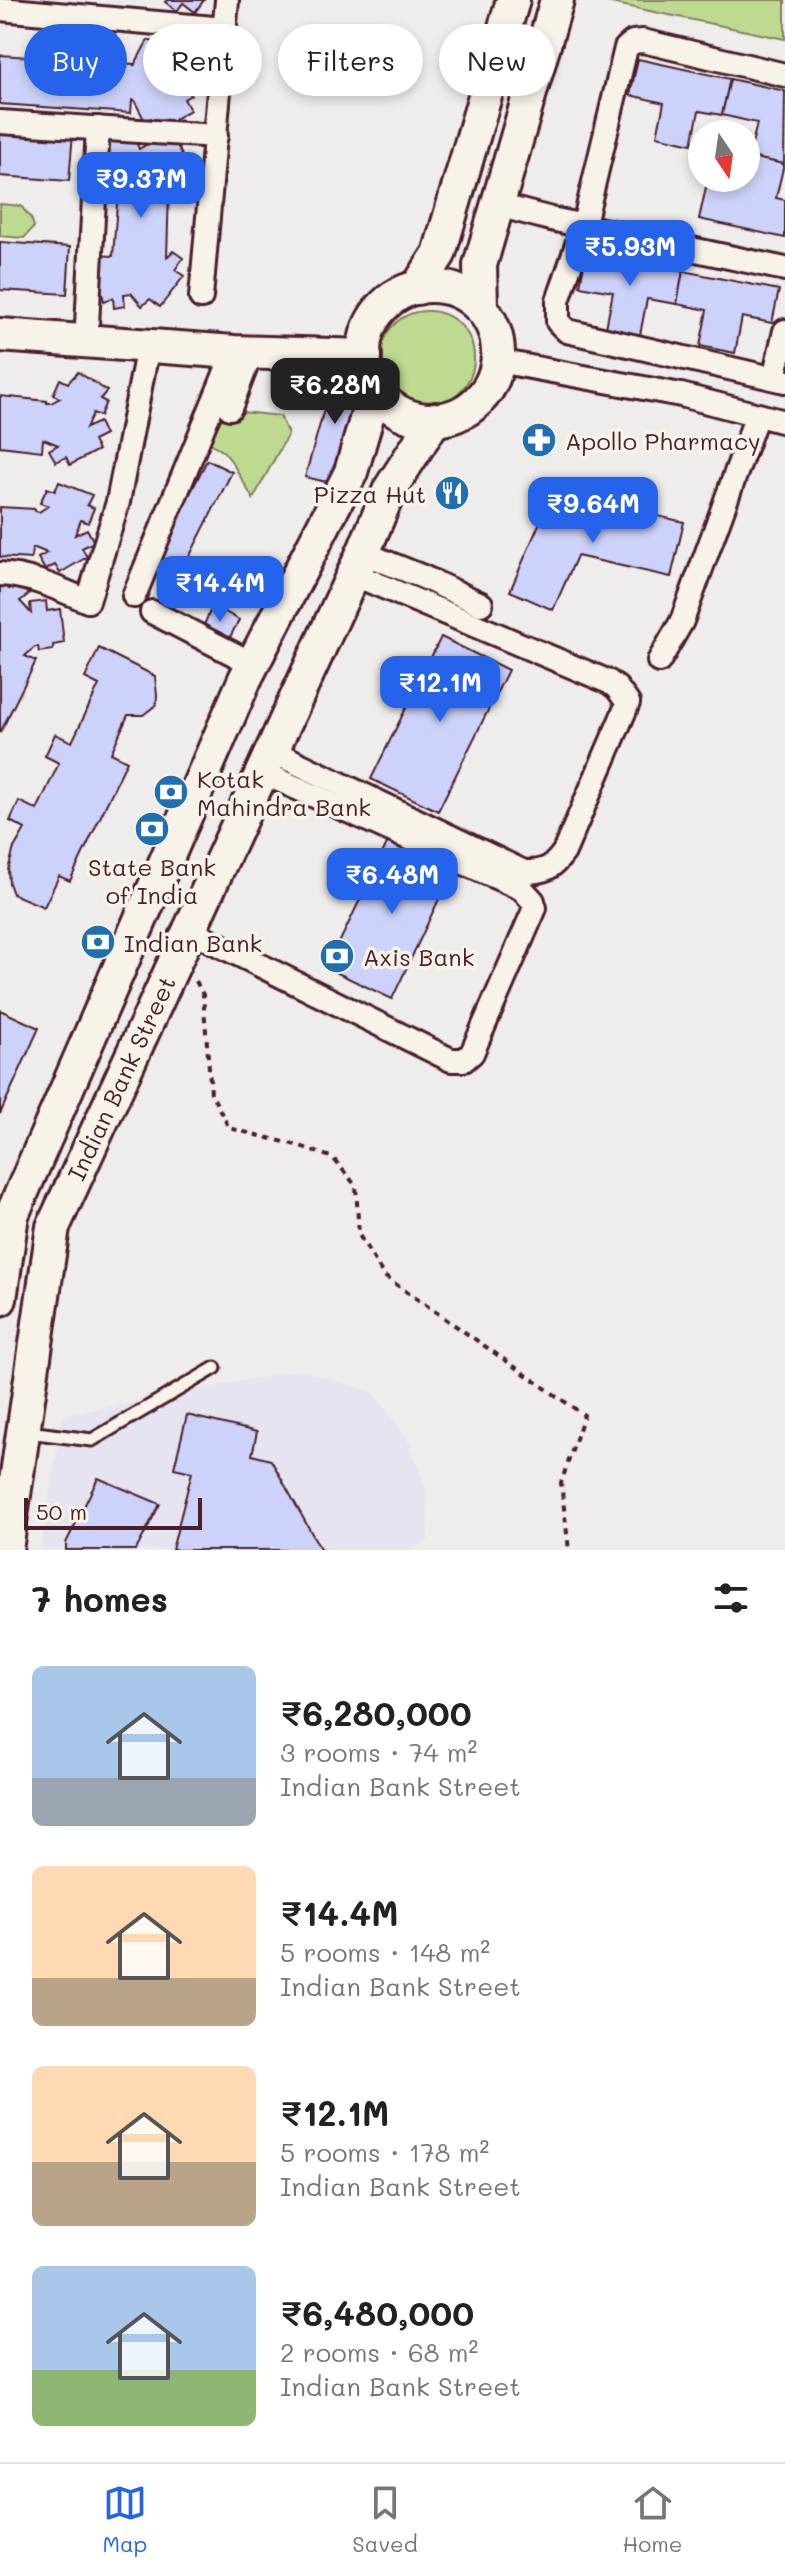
<!DOCTYPE html>
<meta charset="utf-8">
<style>
:root{--surface:#fff;--page:#f6f6f6;--text:#222;--muted:#767676;--line:#e0e0e0;--accent:#2563eb}
body{margin:0;font-family:Mali,sans-serif;background:var(--page);color:var(--text);height:100vh;display:flex;flex-direction:column;font-size:30px;white-space:nowrap}
*{box-sizing:border-box;margin:0}
p{font-size:26px;color:var(--muted)}
.icon{flex:none;width:44px;height:44px;fill:none;stroke:currentColor;stroke-width:2;stroke-linecap:round;stroke-linejoin:round}
.map{position:relative;height:1550px;overflow:hidden}
.panel{display:flex;flex-direction:column;background:var(--surface);flex:1}
.panel>*{flex:none}
.hud{position:absolute;left:24px;top:24px;width:738px;height:72px;display:flex;gap:16px}
.needle{width:52px;rotate:167deg}
.tools{position:absolute;left:688px;top:120px;display:grid;gap:16px}
.tools a{display:grid;place-items:center;width:72px;height:72px;border-radius:50%;background:var(--surface);box-shadow:0 4px 12px #0003;font-size:40px}
.scale{position:absolute;left:24px;bottom:20px;width:178px;box-sizing:border-box;padding-left:8px;border:4px solid #4a1f2b;border-top:0;font-size:22px;line-height:28px;white-space:nowrap;color:#4a1f2b;-webkit-text-stroke:6px #f7f3e8;paint-order:stroke}
.price{position:absolute;translate:-50% -68px;padding:0 18px;border-radius:16px;background:var(--accent);color:#fff;font-size:26px;line-height:52px;filter:drop-shadow(0 2px 4px #0008)}
.price::after{content:'';position:absolute;left:50%;top:48px;width:24px;height:18px;margin-left:-12px;background:inherit;clip-path:polygon(0 0,100% 0,50% 100%)}
.price.current{background:#222;color:#fff}
ul{padding:0;list-style:none}
li{display:flex;align-items:center;gap:24px;height:200px;padding:0 32px}
li span{display:grid;place-items:center;flex:none;width:224px;height:160px;border-radius:12px;color:#555}
li>.icon{margin-inline-start:auto}
span .icon{width:96px;height:96px;fill:#fffc;stroke-width:1}
li b{font-size:34px}
h2{display:flex;justify-content:space-between;align-items:center;height:96px;padding:0 32px;font-size:34px}
.chip{padding:0 28px;border-radius:36px;background:var(--surface);box-shadow:0 4px 12px #0003;font-size:28px;line-height:72px}
.chip.current{background:var(--accent);color:#fff}
.menu{display:flex;justify-content:space-around;align-items:center;height:112px;border-top:2px solid var(--line);background:var(--surface);font-size:22px;color:var(--muted)}
.menu a{display:grid;justify-items:center;gap:4px}
.menu .current{color:var(--accent)}
.map>svg:first-child{display:block}
.built{fill:#e5e4f0}
.green{fill:#beda91;stroke:#847c5e;stroke-width:2}
.building{fill:#cdd2fa;stroke:#4a1f2b;stroke-width:2}
.lines{fill:none;stroke-linecap:round;stroke-linejoin:round}
.lane-casing{stroke:#4a1f2b;stroke-width:17}
.street-casing{stroke:#4a1f2b;stroke-width:28}
.secondary-casing{stroke:#4a1f2b;stroke-width:38}
.path{stroke:#4a1f2b;stroke-width:4;stroke-dasharray:6 6;stroke-linecap:butt}
.lane{stroke:#f7f3e8;stroke-width:11}
.street{stroke:#f7f3e8;stroke-width:22}
.secondary{stroke:#f7f3e8;stroke-width:32}
.labels{text-anchor:middle;dominant-baseline:central;stroke-width:7;stroke-linejoin:round;paint-order:stroke}
.poi-label{font-size:24px;fill:#4a1f2b;stroke:#f7f3e8;text-anchor:start}
.street-label{font-size:24px;fill:#4a1f2b;stroke:#f7f3e8}
</style>
<div class="map">
<svg width="785" height="1550" viewBox="0 0 785 1550">
<rect width="100%" height="100%" fill="#efecec"/>
<filter id="ink" filterUnits="userSpaceOnUse"><feTurbulence type="fractalNoise" baseFrequency=".0125" numOctaves="2"/><feDisplacementMap in="SourceGraphic" scale="16" xChannelSelector="R" yChannelSelector="G"/><feConvolveMatrix kernelMatrix="1 2 1 2 8 2 1 2 1" color-interpolation-filters="sRGB"/></filter>
<g filter="url(#ink)">
<path class="built" d="M300,1370L373,1392L408,1440L426,1489L428,1540L409,1550H40L63,1416Z"/>
<g class="green">
<path d="M785,0V39L601,1V0Z"/>
<path d="M0,204L21,206L31,218L34,227L24,238L0,236Z"/>
<circle cx="427" cy="358" r="47"/>
<path d="M242,412L280,416L288,434L253,499L232,462L224,452L209,442L225,413Z"/>
</g>
<g class="building">
<path d="M167,0H204L195,12L183,3L177,11L165,2Z"/>
<path d="M163,33L192,48L187,59L193,62L183,82L191,95L184,99L190,110L157,129L151,118L145,121L134,100H132L131,113L0,104V55L134,64V66L148,40L158,44Z"/>
<path d="M638,59L730,79L722,115L699,111L692,144L657,136L664,103L630,95Z"/>
<path d="M730,79L785,91L784,164L749,157L757,123L722,115Z"/>
<path d="M0,127L73,133L69,181L0,176Z"/>
<path d="M111,136L135,139L139,149L156,139L174,137L188,170L181,175L184,183L169,191L167,257L173,251L183,258L175,270L184,276L160,307L150,299L142,306L131,293L124,294L125,306L114,308L113,298L104,301L95,268L96,255L113,256L118,191L100,184L97,170Z"/>
<path d="M749,157L784,164L776,198L785,200V238L699,219L707,183L741,190Z"/>
<path d="M0,242L70,247L67,294L0,290Z"/>
<path d="M586,253L683,271L677,304L647,299L640,335L606,328L613,292L580,286Z"/>
<path d="M683,271L779,290L772,323L742,317L735,353L700,346L707,310L677,304Z"/>
<path d="M352,368L365,388L331,483L305,477L331,385Z"/>
<path d="M78,372L107,391L100,399L106,402L100,416L93,413L86,428L99,422L105,435L93,441L98,450L70,465L66,457L56,462L49,450L58,445L46,440L43,439L42,451L0,446V396L47,401V403H51L60,398L53,395L60,379L68,383Z"/>
<path d="M207,460L232,472L172,591L160,586L163,579L150,573Z"/>
<path d="M59,482L92,495L87,505L94,508L88,523L81,520L75,535L87,529L94,542L82,548L87,557L60,573L55,565L45,570L38,558L47,553L35,548H32L31,559L0,557V507L35,509V511L39,512L48,506L40,503L47,488L55,491Z"/>
<path d="M553,492L684,522L671,577L577,556L553,610L510,591Z"/>
<path d="M2,581L9,589L17,581L29,594L20,601L31,613L30,603L46,601L47,611L60,609L64,643L53,645V650L39,652L38,647H35L25,656L36,661L0,733V583Z"/>
<path d="M213,605L239,620L228,641L202,629Z"/>
<path d="M441,637L508,670L438,811L371,779Z"/>
<path d="M99,648L155,676L157,696L156,705L143,715H128L111,753L127,761L70,881L59,876L44,907L13,894L9,883L8,870L14,848L25,829L10,821L19,801L37,810L59,763L45,756L55,734L72,742L99,685L85,678Z"/>
<path d="M392,833L456,863L392,999L327,968Z"/>
<path d="M0,1010L39,1028L0,1114Z"/>
<path d="M187,1415L257,1432L252,1455L271,1460L321,1550H172L192,1472L174,1468Z"/>
<path d="M98,1478L160,1504L136,1550H66V1543Z"/>
</g>
<g class="lines">
<g class="lane-casing">
<path id="lane" d="M28,1432L92,1440L215,1368"/>
</g>
<g class="street-casing">
<g id="street">
<path d="M0,9L225,29"/>
<path d="M785,75L643,41L633,42L626,48L584,224L558,301V322L567,331L785,381"/>
<path d="M0,122L216,136"/>
<path d="M498,205L551,219L785,269"/>
<path d="M201,297L227,0"/>
<path d="M86,342L98,128"/>
<path d="M498,361L681,395L785,422"/>
<path d="M774,378L785,331"/>
<path d="M230,408L251,353"/>
<path d="M363,553L423,577L481,604"/>
<path d="M0,574C32,576 59,589 88,601L118,502L148,346"/>
<path d="M134,596L234,352"/>
<path d="M152,612L253,664"/>
<path d="M659,661L682,621L757,415"/>
<path d="M272,751L524,872C544,872 552,869 564,852L628,703L617,688L609,682L353,574"/>
<path d="M189,930L451,1060H464L472,1053L535,908L533,901L522,889L261,772"/>
</g>
</g>
<g class="secondary-casing">
<g id="secondary">
<circle cx="431" cy="353" r="67"/>
<path d="M417,288L439,254L513,0"/>
<path d="M481,307L480,265L557,0"/>
<path d="M0,335L234,352L365,356"/>
<path d="M0,1299L12,1215L245,679L351,472L375,389"/>
<path d="M6,1550L53,1227L363,553L390,489L435,419"/>
</g>
</g>
<path class="path" d="M196,981L203,995L211,1093L229,1128L300,1146L333,1158L356,1186L359,1235L384,1276L584,1415L561,1483L569,1550"/>
<use href="#lane" class="lane"/>
<use href="#street" class="street"/>
<use href="#secondary" class="secondary"/>
</g>
</g>
<defs>
<g id="pharmacy-disc" transform="scale(1.8)"><circle r="9.5" fill="#1f6fb2" stroke="#f7f3e8"/><path d="M-2-6h4v4h4v4h-4v4h-4v-4h-4v-4h4Z" fill="#fff"/></g>
<g id="restaurant-disc" transform="scale(1.8)"><circle r="9.5" fill="#1f6fb2" stroke="#f7f3e8"/><path d="M-5-6h1v4h1v-4h1v4h1v-4h1v5L-1.5 .5V6h-2V.5L-5-1ZM5-6V6H3V1.5H1.5Q1.5-4 5-6Z" fill="#fff"/></g>
<g id="bank-disc" transform="scale(1.8)"><circle r="9.5" fill="#1f6fb2" stroke="#f7f3e8"/><path d="M-6-4H6V4H-6ZM0-2.3a2.3 2.3 0 1 0 0 4.6a2.3 2.3 0 1 0 0-4.6Z" fill="#fff"/></g>
</defs>
<g fill-rule="evenodd">
<use href="#pharmacy-disc" x="539" y="440"/>
<use href="#restaurant-disc" x="452" y="493"/>
<use href="#bank-disc" x="171" y="792"/>
<use href="#bank-disc" x="152" y="829"/>
<use href="#bank-disc" x="98" y="942"/>
<use href="#bank-disc" x="337" y="956"/>
</g>
<g class="labels">
<g class="poi-label">
<text x="565" y="440">Apollo Pharmacy</text>
<text x="426" y="493" text-anchor="end">Pizza Hut</text>
<text x="197" y="778">Kotak<tspan x="197" dy="28">Mahindra Bank</tspan></text>
<text x="152" y="866" text-anchor="middle">State Bank<tspan x="152" dy="28">of India</tspan></text>
<text x="124" y="942">Indian Bank</text>
<text x="363" y="956">Axis Bank</text>
</g>
<g class="street-label">
<text transform="translate(121 1078) rotate(-65)">Indian Bank Street</text>
</g>
</g>
</svg>
<div class="tools">
<a><svg class="needle" viewBox="-14 -14 28 28"><path d="M0-13l5 13h-10z" fill="#e53935"/><path d="M0 13l5-13h-10z" fill="#767676"/></svg></a>
</div>
<div class="scale">50 m</div>
<b class="price" style="left:141px;top:220px">₹9.37M</b>
<b class="price" style="left:630px;top:288px">₹5.93M</b>
<b class="price current" style="left:335px;top:426px">₹6.28M</b>
<b class="price" style="left:593px;top:545px">₹9.64M</b>
<b class="price" style="left:220px;top:624px">₹14.4M</b>
<b class="price" style="left:440px;top:724px">₹12.1M</b>
<b class="price" style="left:392px;top:916px">₹6.48M</b>
<div class="hud">
<a class="chip current">Buy</a>
<a class="chip">Rent</a>
<a class="chip">Filters</a>
<a class="chip">New</a>
</div>
</div>
<section class="panel">
<h2>7 homes<svg class="icon" aria-label="filters" viewBox="0 0 24 24"><path d="M4 7h16M4 17h16"/><circle cx="9" cy="7" r="2"/><circle cx="15" cy="17" r="2"/></svg></h2>
<ul>
<li><span style="background:linear-gradient(#a9c7e8 70%,#9aa5b1 0)"><svg class="icon" aria-label="home" viewBox="0 0 24 24"><path d="M3 11l9-7 9 7M6 9v11h12V9"/></svg></span><div><b>₹6,280,000</b><p>3 rooms · 74 m²</p><p>Indian Bank Street</p></div></li>
<li><span style="background:linear-gradient(#ffd9b3 70%,#b9a48a 0)"><svg class="icon" aria-label="home" viewBox="0 0 24 24"><path d="M3 11l9-7 9 7M6 9v11h12V9"/></svg></span><div><b>₹14.4M</b><p>5 rooms · 148 m²</p><p>Indian Bank Street</p></div></li>
<li><span style="background:linear-gradient(#ffd9b3 60%,#b9a48a 0)"><svg class="icon" aria-label="home" viewBox="0 0 24 24"><path d="M3 11l9-7 9 7M6 9v11h12V9"/></svg></span><div><b>₹12.1M</b><p>5 rooms · 178 m²</p><p>Indian Bank Street</p></div></li>
<li><span style="background:linear-gradient(#a9c7e8 65%,#8fb573 0)"><svg class="icon" aria-label="home" viewBox="0 0 24 24"><path d="M3 11l9-7 9 7M6 9v11h12V9"/></svg></span><div><b>₹6,480,000</b><p>2 rooms · 68 m²</p><p>Indian Bank Street</p></div></li>
</ul>
</section>
<nav class="menu">
<a class="current"><svg class="icon" aria-label="map" viewBox="0 0 24 24"><path d="M3 6l6-2 6 2 6-2v14l-6 2-6-2-6 2zM9 4v14M15 6v14"/></svg>Map</a>
<a><svg class="icon" aria-label="saved" viewBox="0 0 24 24"><path d="M7 4h10v16l-5-4-5 4z"/></svg>Saved</a>
<a><svg class="icon" aria-label="home" viewBox="0 0 24 24"><path d="M3 11l9-7 9 7M6 9v11h12V9"/></svg>Home</a>
</nav>
